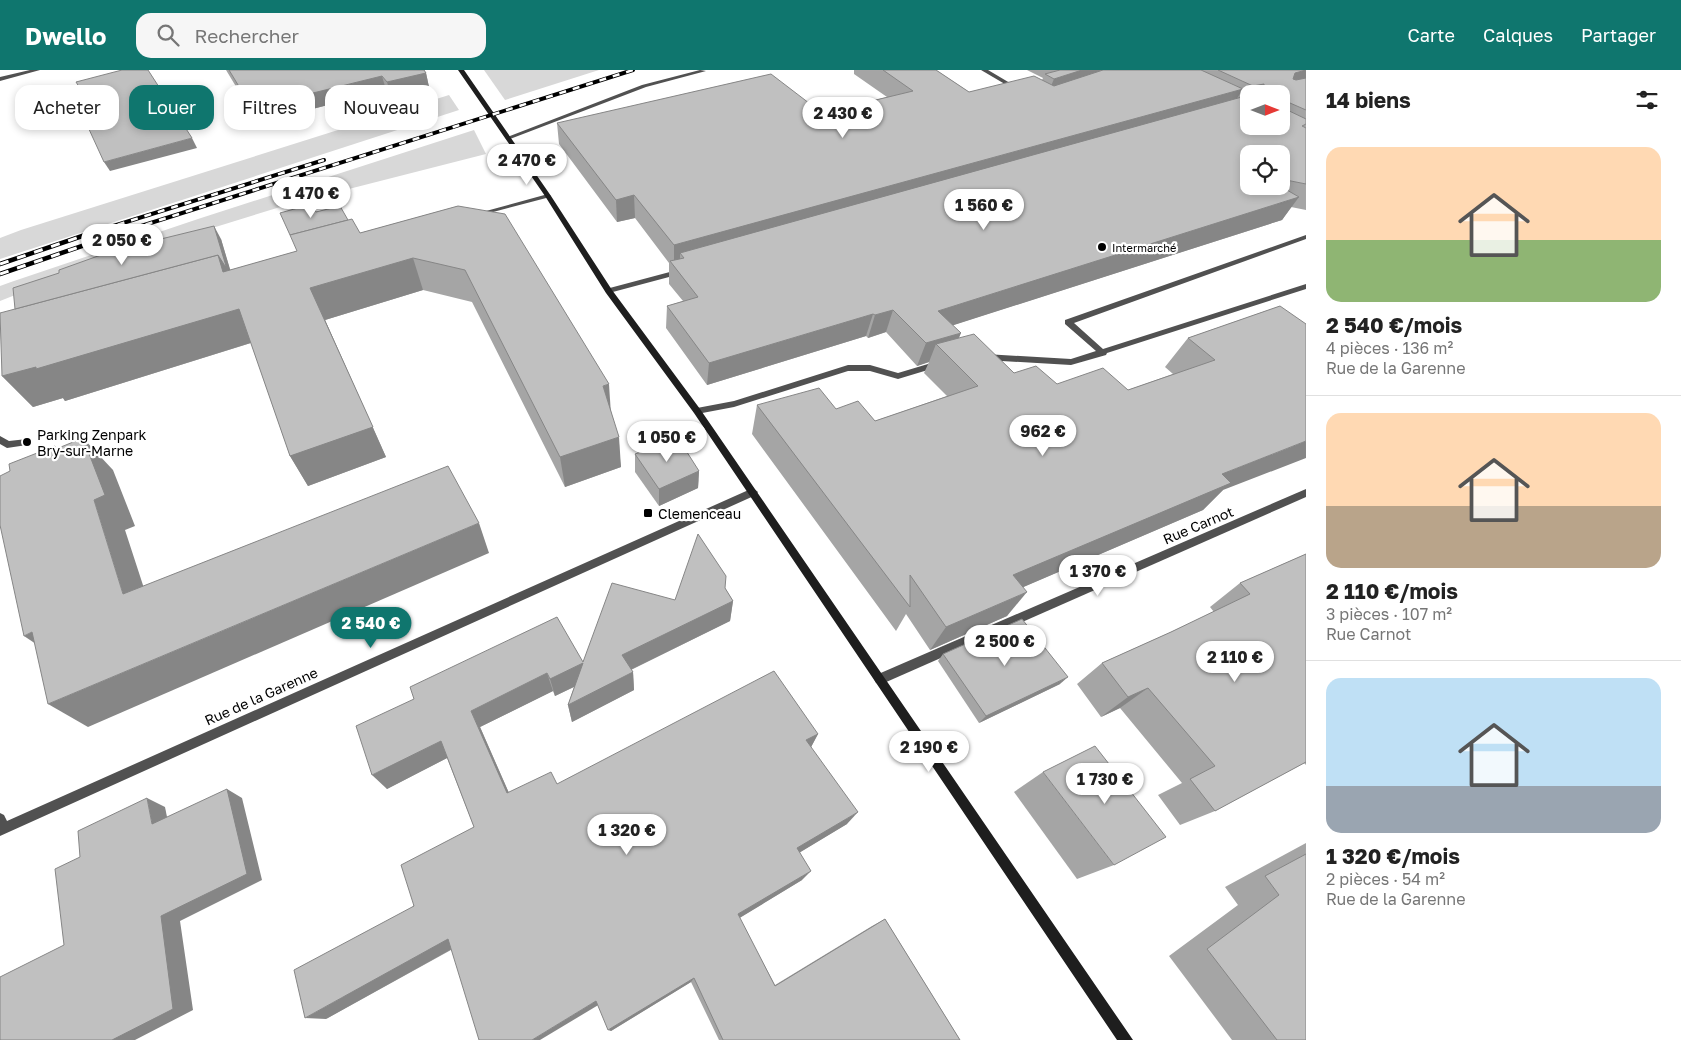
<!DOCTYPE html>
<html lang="fr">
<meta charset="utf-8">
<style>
:root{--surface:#fff;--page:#f6f6f6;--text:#222;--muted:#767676;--line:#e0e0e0;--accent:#0f766e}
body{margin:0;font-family:"Golos Text",sans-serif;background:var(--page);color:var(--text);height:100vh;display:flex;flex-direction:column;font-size:19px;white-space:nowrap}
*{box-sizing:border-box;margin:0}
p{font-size:16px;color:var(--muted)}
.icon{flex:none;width:28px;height:28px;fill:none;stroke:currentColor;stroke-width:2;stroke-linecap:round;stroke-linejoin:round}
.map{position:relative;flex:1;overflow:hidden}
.details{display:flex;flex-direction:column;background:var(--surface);width:375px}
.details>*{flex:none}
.banner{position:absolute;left:15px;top:15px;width:475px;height:45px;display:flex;gap:10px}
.needle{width:32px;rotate:90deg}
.tools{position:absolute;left:1240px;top:15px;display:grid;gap:10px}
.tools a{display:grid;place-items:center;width:50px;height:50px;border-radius:10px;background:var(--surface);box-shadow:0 2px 8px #0003;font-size:25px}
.price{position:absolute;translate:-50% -42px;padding:0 11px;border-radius:18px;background:#fff;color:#222;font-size:16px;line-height:32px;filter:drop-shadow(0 1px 2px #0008)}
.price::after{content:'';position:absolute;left:50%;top:30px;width:15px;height:11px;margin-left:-8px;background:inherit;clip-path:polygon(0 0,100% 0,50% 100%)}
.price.active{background:var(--accent);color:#fff}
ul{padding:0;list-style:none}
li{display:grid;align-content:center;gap:10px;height:265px;padding:0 20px}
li+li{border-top:1px solid var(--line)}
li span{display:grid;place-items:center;height:155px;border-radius:15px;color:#555}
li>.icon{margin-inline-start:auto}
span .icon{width:90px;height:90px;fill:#fffc;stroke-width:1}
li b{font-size:21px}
h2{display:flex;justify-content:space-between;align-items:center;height:60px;padding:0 20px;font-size:21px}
.pill{padding:0 18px;border-radius:15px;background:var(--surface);box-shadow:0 2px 8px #0003;font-size:18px;line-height:45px}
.pill.active{background:var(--accent);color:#fff}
header{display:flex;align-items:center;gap:30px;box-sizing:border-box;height:70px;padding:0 25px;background:var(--accent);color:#fff}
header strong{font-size:24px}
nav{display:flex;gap:28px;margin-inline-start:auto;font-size:18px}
.search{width:350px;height:45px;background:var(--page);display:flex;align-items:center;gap:12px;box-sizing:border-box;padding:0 18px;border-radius:15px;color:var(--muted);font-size:19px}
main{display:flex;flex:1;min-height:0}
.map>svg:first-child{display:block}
.green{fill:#d8d8d8}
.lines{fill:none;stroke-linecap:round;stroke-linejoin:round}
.lane{fill:#515151;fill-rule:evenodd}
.street{fill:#515151;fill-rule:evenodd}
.secondary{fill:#1e1e1e;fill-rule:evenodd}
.rail-far1-casing{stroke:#000;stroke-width:4}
.rail-casing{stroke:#000;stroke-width:4.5}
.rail-far1{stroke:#fff;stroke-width:2.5;stroke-dasharray:7;stroke-linecap:butt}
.rail{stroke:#fff;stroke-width:3;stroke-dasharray:9;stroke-linecap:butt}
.wall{fill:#a5a5a5;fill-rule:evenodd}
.shaded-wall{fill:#868686}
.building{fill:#c0c0c0;stroke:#868686}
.poi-dot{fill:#000;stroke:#fff;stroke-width:2}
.labels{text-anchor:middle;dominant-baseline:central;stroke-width:4.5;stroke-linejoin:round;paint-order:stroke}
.far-poi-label{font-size:11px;fill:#000;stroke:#fff;text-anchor:start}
.poi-label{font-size:14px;fill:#000;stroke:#fff;text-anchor:start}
.street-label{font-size:14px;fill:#000;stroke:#fff}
</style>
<header>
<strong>Dwello</strong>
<div class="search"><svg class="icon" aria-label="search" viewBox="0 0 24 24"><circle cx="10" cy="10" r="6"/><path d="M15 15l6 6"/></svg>Rechercher</div>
<nav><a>Carte</a><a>Calques</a><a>Partager</a></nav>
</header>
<main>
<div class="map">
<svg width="1306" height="970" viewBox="0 0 1306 970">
<rect width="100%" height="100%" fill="#fff"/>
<g class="green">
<path d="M484,0H599L505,30Z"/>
<path d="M449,25L459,40L0,189V168L21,160Z"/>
<path d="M474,60L486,84L290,134L86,197L0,231V216L11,212L198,149Z"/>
</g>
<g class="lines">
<g class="lane">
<path d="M30,0H40L0,11V7Z"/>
<path d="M700,0L706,1L646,17L510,69L505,68L642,15Z"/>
<path d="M981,0H988L1020,19L1015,20Z"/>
<path d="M1306,165V169L1074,253L1103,279L1306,214V219L1107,283L1106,285L1071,295L985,290L981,287L985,284L1071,289L1096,281L1065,254V250Z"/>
<path d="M938,291L941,292V296L898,309L870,301H848L734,337L697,344L693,341L697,338L734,331L848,295H870L898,303Z"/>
<path d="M0,366L9,371L27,369L31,372L27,375L7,378L0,374Z"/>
</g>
<g class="street">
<path d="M548,124L551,126L550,127L478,146L475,144Z"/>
<path d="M681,199H684V203L609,223L605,221L606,219Z"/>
<path d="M753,418L758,422L756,425L0,766V743L4,745L7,751Z"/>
<path d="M1306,419V427L884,613L880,614L876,613L874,609L876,605Z"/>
</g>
<path class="secondary" d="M458,0H464L551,126L612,220L700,339L1133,970H1117L694,343L606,223L545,126Z"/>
<g class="rail-far1-casing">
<g id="rail-far1">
<path d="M91,163L324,90"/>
<path d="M119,163L633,0"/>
</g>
</g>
<g class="rail-casing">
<g id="rail">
<path d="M0,194L94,162"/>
<path d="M0,204L123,162"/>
</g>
</g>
<use href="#rail-far1" class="rail-far1"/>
<use href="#rail" class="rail"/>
</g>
<g class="wall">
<path d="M226,0H424L426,3L429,17L391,26L386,20L258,53Z"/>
<path d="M854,0H936L969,22L1042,10L1043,8L1027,0H1306V140L1291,137L1282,150L953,255L959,268L1014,303L1057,314L1128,320L1173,304L1165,297L1188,268L1280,236L1223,420L1203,440L1023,517L1007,546L930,580L906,544L896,561L752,364L757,335L836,339L875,351L947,326L924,303L929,292L917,296L886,262L868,268L866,266L707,315L666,258L667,236L683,231L669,214V193L635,148L617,152L559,74L557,53L822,43L887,27L854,4ZM1249,24H1281V56ZM1281,84V116H1249Z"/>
<path d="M458,136L611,341L621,397L565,417L472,232L423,220L325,250L386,387L308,416L290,386L251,273L65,331L63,328L33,337L2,306L15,239L221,169L230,200L297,181L316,142L348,150L360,163Z"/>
<path d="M635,384L699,401L698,418L659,436L635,402Z"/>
<path d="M1306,484V695L1304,693L1215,741L1180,755L1158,725L1182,713L1120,638L1101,647L1077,614L1102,593L1171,562L1214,542L1210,537L1240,513Z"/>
<path d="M725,518L733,531L730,551L631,600L633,602L634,620L572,652L568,635L574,617L555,626L553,621L480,657L509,723L557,714L818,664L811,677L847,754L800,782L802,810L739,848L775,915L872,856L885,849L960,970H719L691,912L611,961L598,935L451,880L326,949L474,757L447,688L387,719L356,656L583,592L675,530Z"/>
<path d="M943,584L1060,614L979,653L938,591Z"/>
<path d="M1043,702L1114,795L1077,809L1014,722Z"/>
<path d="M1306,773V970H1232L1169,886L1238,835L1225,817Z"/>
</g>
<g class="shaded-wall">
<path d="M1082,0H1136L1045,30L1054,9Z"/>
<path d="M1306,0V18L1281,24L1295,3Z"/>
<path d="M426,3L429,17L391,26L387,12Z"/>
<path d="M382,6L386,20L258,53L252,38Z"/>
<path d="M1264,14L1258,24H1249V36L1240,38L1253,16Z"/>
<path d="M1243,19L1229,41L680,183V196H674V175Z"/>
<path d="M192,68L197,78L110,101L104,92Z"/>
<path d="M634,125L635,148L617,152L616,130Z"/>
<path d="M1299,127L1282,150L929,263L938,241Z"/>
<path d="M214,156L221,169L233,209L27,266Z"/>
<path d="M413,188L423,220L325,250L386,387L308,416L290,386L310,218Z"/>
<path d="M239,239L257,271L65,331L63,328L33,337L2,306Z"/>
<path d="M893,240L886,262L868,268L875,245Z"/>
<path d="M873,244L866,266L707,315L709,293Z"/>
<path d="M961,263L952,285L936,274L929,292L917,296L926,273Z"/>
<path d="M609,314L611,345L603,316Z"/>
<path d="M619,367L621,397L565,417L560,387Z"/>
<path d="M83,368L113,400L135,456L125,460L155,552L123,524L94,430Z"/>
<path d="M1306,371V388L1223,420L1203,440L993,530L1013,505L1222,404Z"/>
<path d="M699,401L698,418L659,436V419Z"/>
<path d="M479,453L489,483L88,657L48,634Z"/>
<path d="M1027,522L1007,546L930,580L946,557Z"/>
<path d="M733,531L730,551L624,603L622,585Z"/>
<path d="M32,562L63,592L24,566Z"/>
<path d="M583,593L586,611L555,626L550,609Z"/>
<path d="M633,602L634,620L572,652L568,635Z"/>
<path d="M547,603L553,621L480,657L515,737L507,723L471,641Z"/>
<path d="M1068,607L1060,614L979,653L986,646Z"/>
<path d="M1148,618L1120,638L1101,647L1128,627Z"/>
<path d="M818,664L810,679L806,670Z"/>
<path d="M441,671L451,686L387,719L372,705Z"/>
<path d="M227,719L242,728L262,810L180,851L193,940L135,970H112L161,846Z"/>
<path d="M147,728L165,737L170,762L152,754Z"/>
<path d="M858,742L847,754L789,789L797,778Z"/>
<path d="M811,801L802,810L733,852L738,844Z"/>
<path d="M448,869L459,875L326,949L305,948Z"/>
<path d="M694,908L691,912L611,961L608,960Z"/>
<path d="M596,931L600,934L540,970H532Z"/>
</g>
<g class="building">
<path d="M122,0H148L192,68L104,92L77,33L88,31L76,12Z"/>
<path d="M229,0H424L426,3L387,12L382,6L252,38Z"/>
<path d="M883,0H936L969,22L1034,6L1054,16L1103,0H1201L1243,19L674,175L634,125L616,130L557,53L771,4L822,43L913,21Z"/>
<path d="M1060,0H1082L1054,9L1045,4Z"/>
<path d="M1218,0H1306L1295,3L1293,9L1296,10L1306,8V40L1290,33H1281V24H1265L1264,14L1253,16Z"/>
<path d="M1249,25V56H1281V37L1306,49V54L1302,56L1306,58V114L1281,109V84H1249V116H1280L1299,127L938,241L961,263L926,273L893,240L875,245L873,244L709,293L667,236L698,227L670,191L684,188L680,183Z"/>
<path d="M312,134L316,142L340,136L348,150L290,165L280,143Z"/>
<path d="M458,136L505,144L609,314L603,316L619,367L560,387L465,200L413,188L310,218L373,357L290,386L239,239L36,299V297L2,306L0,243L218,185L223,202L297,181L290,165L352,149L360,163Z"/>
<path d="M214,156L226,196H225L218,185L15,239L13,218L59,203V200L112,181Z"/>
<path d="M1280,236L1306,254V371L1222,404L1231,413L1013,505L1027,522L946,557L910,505V537L757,335L819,318L836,339L858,331L875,351L978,316L936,274L974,264L1014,303L1036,296L1057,314L1103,298L1128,320L1215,290L1188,268Z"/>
<path d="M83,368L105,425L94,430L123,524L448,396L479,453L48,634L32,562L24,566L0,455V406L10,401L9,394L55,376L56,379Z"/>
<path d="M678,368L699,401L659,419L635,384Z"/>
<path d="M698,464L726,506L725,518L733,531L622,585L633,602L568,635L583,593L550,609L547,603L471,641L507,723L551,702L557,714L774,601L818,664L806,670L858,742L797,778L811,801L738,844L775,916L885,849L960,970H723L694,908L608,960L596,931L532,970H479L448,869L305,948L294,900L414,836L401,795L474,757L441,671L372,705L356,656L414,629L410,617L557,547L583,592L612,513L675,530Z"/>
<path d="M1306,484V692L1215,741L1190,709L1215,696L1148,618L1128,627L1102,593L1171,562L1250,524L1240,513Z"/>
<path d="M1022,549L1068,607L986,646L943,584Z"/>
<path d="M1095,676L1166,767L1114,795L1043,702Z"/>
<path d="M227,719L247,804L161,846L173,939L112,970H0V907L64,875L55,799L80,787L78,761L147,728L152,754Z"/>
<path d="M1306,784V970H1277L1207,879L1279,825L1265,806Z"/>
</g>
<g class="poi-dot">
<circle cx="1102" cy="177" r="5"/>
<circle cx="27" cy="372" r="5"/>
<rect x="643" y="438" width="10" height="10" rx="2.5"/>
</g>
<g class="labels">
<g class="far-poi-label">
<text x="1112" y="177">Intermarché</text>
</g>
<g class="poi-label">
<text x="37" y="364">Parking Zenpark<tspan x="37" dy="16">Bry-sur-Marne</tspan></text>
<text x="658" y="443">Clemenceau</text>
</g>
<g class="street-label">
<text transform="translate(1198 455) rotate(-23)">Rue Carnot</text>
<text transform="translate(261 626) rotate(-24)">Rue de la Garenne</text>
</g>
</g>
</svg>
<div class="tools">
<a><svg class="needle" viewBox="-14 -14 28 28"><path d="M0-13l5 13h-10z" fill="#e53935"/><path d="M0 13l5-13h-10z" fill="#767676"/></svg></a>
<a><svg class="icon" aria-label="locate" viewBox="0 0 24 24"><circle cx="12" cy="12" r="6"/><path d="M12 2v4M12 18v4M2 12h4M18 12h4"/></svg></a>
</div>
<b class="price" style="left:843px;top:69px">2 430 €</b>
<b class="price" style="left:527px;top:116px">2 470 €</b>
<b class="price" style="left:311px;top:149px">1 470 €</b>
<b class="price" style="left:984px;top:161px">1 560 €</b>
<b class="price" style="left:122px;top:196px">2 050 €</b>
<b class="price" style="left:1043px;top:387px">962 €</b>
<b class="price" style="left:667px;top:393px">1 050 €</b>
<b class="price" style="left:1098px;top:527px">1 370 €</b>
<b class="price active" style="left:371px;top:579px">2 540 €</b>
<b class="price" style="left:1005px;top:597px">2 500 €</b>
<b class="price" style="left:1235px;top:613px">2 110 €</b>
<b class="price" style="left:929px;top:703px">2 190 €</b>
<b class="price" style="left:1105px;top:735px">1 730 €</b>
<b class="price" style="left:627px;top:786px">1 320 €</b>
<div class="banner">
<a class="pill">Acheter</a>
<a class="pill active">Louer</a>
<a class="pill">Filtres</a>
<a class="pill">Nouveau</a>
</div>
</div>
<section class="details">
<h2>14 biens<svg class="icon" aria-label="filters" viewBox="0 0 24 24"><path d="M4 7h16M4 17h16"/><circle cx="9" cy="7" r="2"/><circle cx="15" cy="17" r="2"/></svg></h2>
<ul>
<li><span style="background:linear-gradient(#ffd9b3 60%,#8fb573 0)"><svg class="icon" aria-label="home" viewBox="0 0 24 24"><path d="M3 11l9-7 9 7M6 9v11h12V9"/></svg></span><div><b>2 540 €/mois</b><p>4 pièces · 136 m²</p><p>Rue de la Garenne</p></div></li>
<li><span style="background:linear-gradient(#ffd9b3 60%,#b9a48a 0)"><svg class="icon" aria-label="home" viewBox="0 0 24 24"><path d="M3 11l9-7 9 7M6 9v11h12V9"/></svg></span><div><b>2 110 €/mois</b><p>3 pièces · 107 m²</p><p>Rue Carnot</p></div></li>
<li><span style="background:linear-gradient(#bfe0f5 70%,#9aa5b1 0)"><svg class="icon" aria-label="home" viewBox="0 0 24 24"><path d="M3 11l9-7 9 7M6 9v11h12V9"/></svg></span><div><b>1 320 €/mois</b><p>2 pièces · 54 m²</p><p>Rue de la Garenne</p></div></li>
</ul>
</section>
</main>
